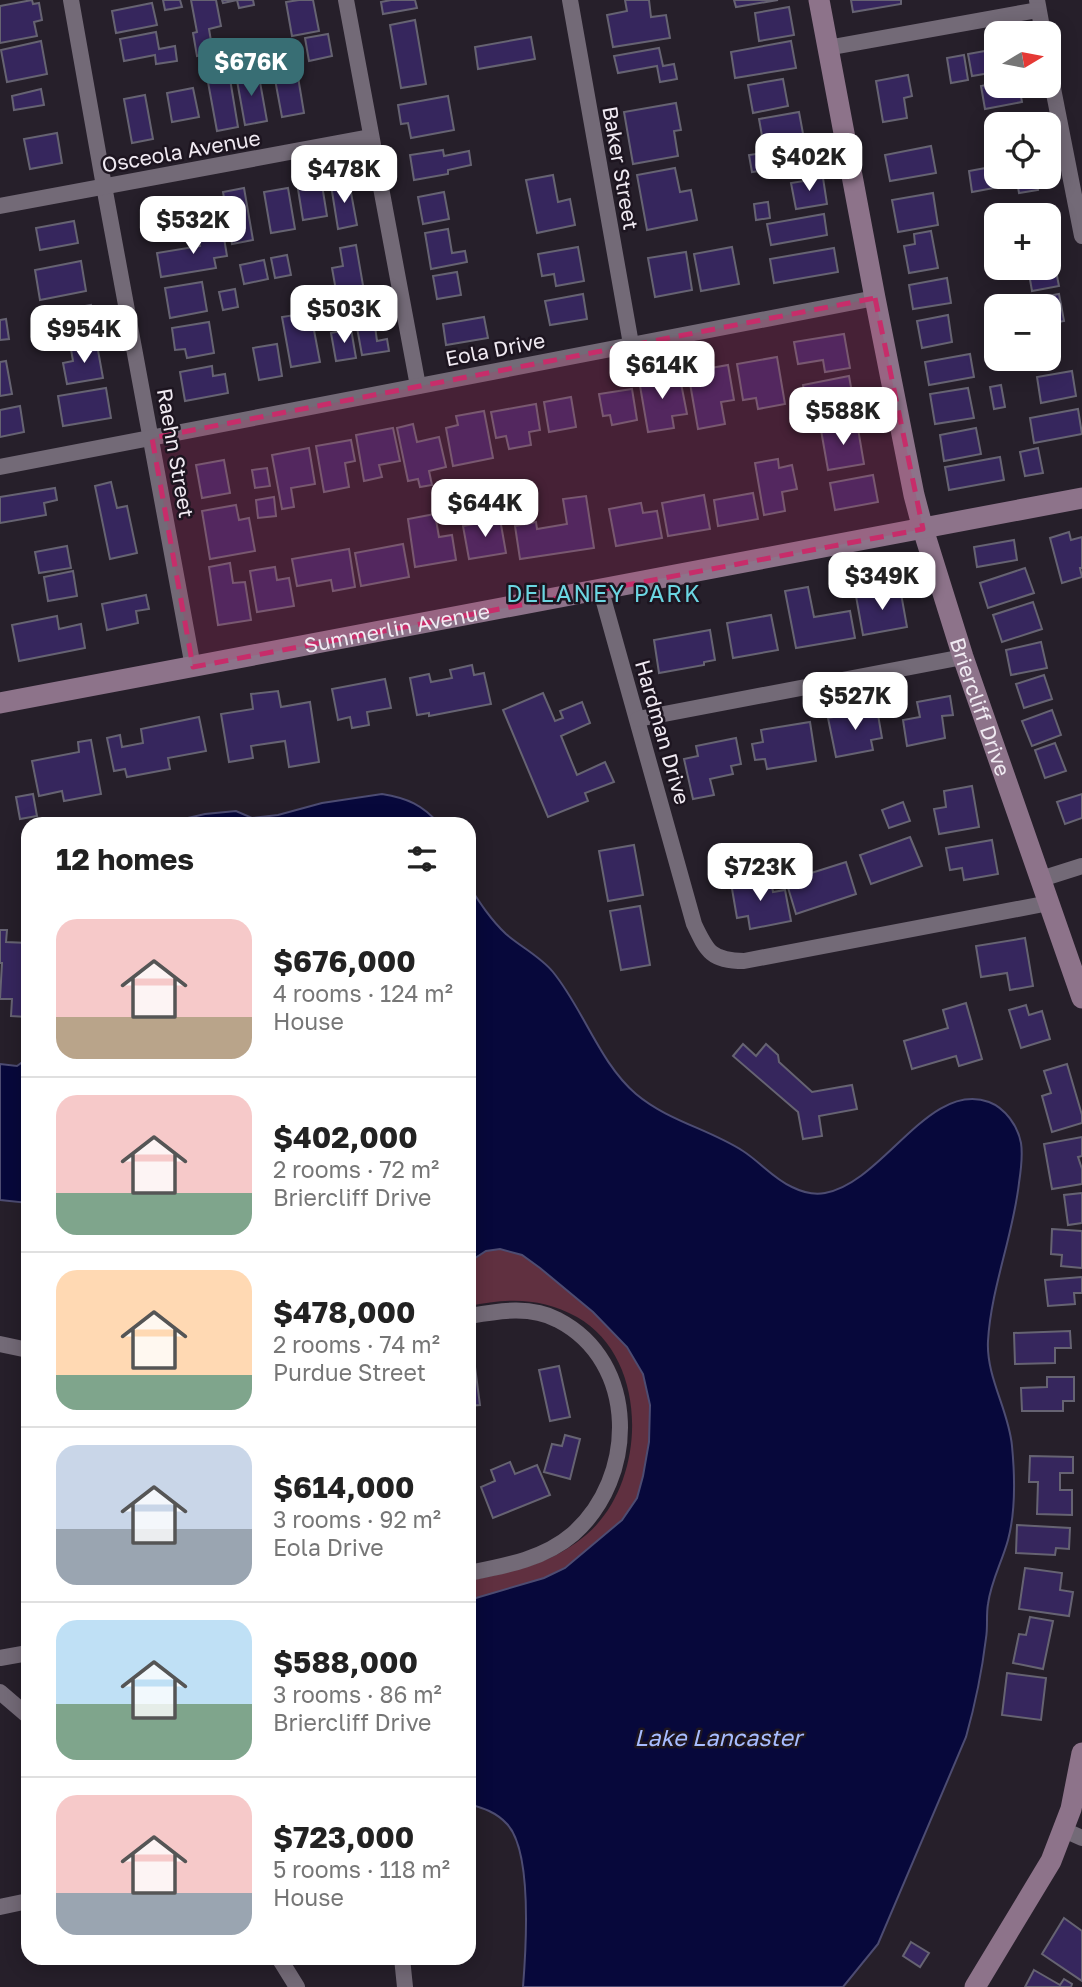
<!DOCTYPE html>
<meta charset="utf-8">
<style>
:root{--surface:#fff;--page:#f2f2f2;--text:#222;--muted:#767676;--line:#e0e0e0;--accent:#386e74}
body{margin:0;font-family:"Golos Text",sans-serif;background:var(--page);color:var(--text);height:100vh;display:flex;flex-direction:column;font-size:26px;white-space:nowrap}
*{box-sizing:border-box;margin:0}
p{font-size:23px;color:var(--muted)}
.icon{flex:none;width:38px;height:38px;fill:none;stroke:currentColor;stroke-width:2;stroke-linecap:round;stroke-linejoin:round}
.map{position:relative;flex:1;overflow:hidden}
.panel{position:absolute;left:21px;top:817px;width:455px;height:1148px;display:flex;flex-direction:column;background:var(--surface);border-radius:21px;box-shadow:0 4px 18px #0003}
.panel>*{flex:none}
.needle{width:46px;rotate:80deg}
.fabs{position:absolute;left:984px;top:21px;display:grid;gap:14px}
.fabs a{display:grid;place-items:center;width:77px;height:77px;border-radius:14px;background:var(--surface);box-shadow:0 4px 18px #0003;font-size:35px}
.price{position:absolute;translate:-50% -60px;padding:0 16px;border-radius:14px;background:#fff;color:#222;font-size:23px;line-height:46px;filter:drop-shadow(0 2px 4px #0008)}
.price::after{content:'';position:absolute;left:50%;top:42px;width:21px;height:16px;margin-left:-10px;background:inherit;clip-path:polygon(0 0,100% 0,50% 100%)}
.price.on{background:var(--accent);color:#fff}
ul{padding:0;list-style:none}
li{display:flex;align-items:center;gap:21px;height:175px;padding:0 35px}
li+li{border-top:2px solid var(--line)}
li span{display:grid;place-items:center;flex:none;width:196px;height:140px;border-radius:21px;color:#555}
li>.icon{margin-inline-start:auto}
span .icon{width:84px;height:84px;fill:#fffc;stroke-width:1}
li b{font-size:30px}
h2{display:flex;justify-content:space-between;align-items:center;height:84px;padding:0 35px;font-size:30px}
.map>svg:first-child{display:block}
.green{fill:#603040}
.water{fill:#07083b;stroke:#4d4c72;stroke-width:2}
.building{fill:#36265d;stroke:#666372;stroke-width:2}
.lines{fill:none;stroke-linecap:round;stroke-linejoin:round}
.street{stroke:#736a77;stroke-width:16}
.secondary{stroke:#8d738a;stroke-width:21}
.marked{fill:#c72d6a;fill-opacity:0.2;stroke:#c72d6a;stroke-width:5;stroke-dasharray:14 9;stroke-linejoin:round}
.labels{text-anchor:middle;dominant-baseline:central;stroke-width:5;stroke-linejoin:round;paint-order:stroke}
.street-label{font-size:21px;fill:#f0eaf2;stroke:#1d1520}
.neighbourhood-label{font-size:23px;letter-spacing:2px;fill:#6bd6e2;stroke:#1d1520}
.water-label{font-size:23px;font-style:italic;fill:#a7bcff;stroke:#1d1520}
</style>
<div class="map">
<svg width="1082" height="1987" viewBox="0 0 1082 1987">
<rect width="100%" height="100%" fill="#261f2a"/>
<path class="green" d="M500,1249C507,1251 514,1252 521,1255C541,1263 566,1289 583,1304C606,1322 629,1346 642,1372C657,1403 651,1467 637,1497C625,1522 588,1553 565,1567C537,1585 501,1591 469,1600V1581C513,1571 551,1565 586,1535C647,1484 651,1359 577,1317C541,1297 508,1298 469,1306V1262L486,1251Z"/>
<g class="water">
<path d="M382,794C407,798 423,805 439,824H162L205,814L236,811L252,818L278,815L322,803Z"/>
<path d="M469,886C480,903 491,920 506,934C521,947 541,957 553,972C584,1010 599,1062 636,1094C668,1121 709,1129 743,1151C760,1162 774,1179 792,1187C802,1192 814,1195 825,1193C883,1183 929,1080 989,1102C1005,1108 1018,1126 1021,1143C1023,1156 1021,1170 1019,1183C1013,1236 991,1288 988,1341C986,1377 1009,1411 1012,1446C1015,1477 1016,1510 1008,1540C1002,1562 991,1581 988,1604C986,1615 988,1627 986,1638C982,1671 975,1705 966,1737L878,1944L843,1987H523C526,1949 533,1852 507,1824C496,1812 483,1808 469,1804V1600L544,1578L565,1568L622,1520L637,1498L643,1476L649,1442L650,1405L643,1374L627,1347L593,1312L540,1268L522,1255L500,1249L486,1251L469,1262Z"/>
<path d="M28,1058V1203L0,1200V1064L17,1066Z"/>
</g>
<g class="building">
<path d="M32,0L33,4L39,3L42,20L34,22L37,36L0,43V6Z"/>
<path d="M163,0H180L182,7L165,10Z"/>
<path d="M191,0H216L221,26L209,29L213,53L197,56L193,33L197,32Z"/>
<path d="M222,0H253L254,5L239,8L237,0L223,3Z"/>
<path d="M299,0H313L319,31L292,36L286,2Z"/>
<path d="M391,0H415L417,8L383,14L381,2Z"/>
<path d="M625,0H649L651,17L666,15L670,38L613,47L607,15L627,11Z"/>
<path d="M734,0H778L736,7Z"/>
<path d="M851,0H901V4L853,12Z"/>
<path d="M152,3L157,25L116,33L112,11Z"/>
<path d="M789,7L794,35L759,41L755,13Z"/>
<path d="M415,20L426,84L401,88L390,25Z"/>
<path d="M156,32L159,49L175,46L177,61L156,64L155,55L124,61L120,39Z"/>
<path d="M328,34L332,56L309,61L305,38Z"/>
<path d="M531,37L535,59L478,69L475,47Z"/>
<path d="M41,41L47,74L7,82L1,50Z"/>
<path d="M791,41L796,68L735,78L731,52Z"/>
<path d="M659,48L663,66L674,64L677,79L660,82L657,66L618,73L614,56Z"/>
<path d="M996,49V72L972,76L968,54Z"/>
<path d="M964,55L968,80L951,83L947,58Z"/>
<path d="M258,71L267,121L245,125L236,75Z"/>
<path d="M297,71L304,113L282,117L274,74Z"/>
<path d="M908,75L912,96L904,98L907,118L883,122L876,81Z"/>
<path d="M230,79L238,127L217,131L208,82Z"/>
<path d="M783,79L788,106L753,113L748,85Z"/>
<path d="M996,83V86H1019L1022,102L985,109L981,86Z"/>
<path d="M193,88L199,117L172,122L167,93Z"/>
<path d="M41,89L44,105L14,110L12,96Z"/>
<path d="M145,95L153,139L132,143L124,99Z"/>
<path d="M448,96L454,130L411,138L408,123L401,124L398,105Z"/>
<path d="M676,103L681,130L674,131L678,156L633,164L624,112Z"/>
<path d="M799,112L804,139L764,147L759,119Z"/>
<path d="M57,133L62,163L30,169L24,139Z"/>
<path d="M931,146L936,173L890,181L885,155Z"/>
<path d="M443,150L444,156L469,151L471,165L448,170V174L414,180L410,155Z"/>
<path d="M820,150L823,171L799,175L796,154Z"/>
<path d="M769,152L772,169L752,172L749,155Z"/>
<path d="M991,167L994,188L972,192L969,171Z"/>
<path d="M675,168L680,192L691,190L697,220L647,230L637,175Z"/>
<path d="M553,175L558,202L570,199L575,225L537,233L526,180Z"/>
<path d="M1004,177H1036L1038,190L1019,193L1017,181L1005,183Z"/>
<path d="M823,178L827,204L796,209L791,183Z"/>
<path d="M349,182L357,225L338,229L331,185Z"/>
<path d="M322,185L327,216L303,220L298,189Z"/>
<path d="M244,188L253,240L232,244L223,192Z"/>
<path d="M288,188L295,229L271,233L264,192Z"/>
<path d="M444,192L449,219L423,224L418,197Z"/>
<path d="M933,193L938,225L898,232L892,200Z"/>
<path d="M217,199L221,218L205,221L201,202Z"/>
<path d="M195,200L198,216L181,219L183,233L155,238L153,228L149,229L145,210Z"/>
<path d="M768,202L770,218L756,220L754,204Z"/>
<path d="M824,214L827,235L771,245L767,224Z"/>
<path d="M74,221L78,243L40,250L36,228Z"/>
<path d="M448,229L452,253L465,251L467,262L431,269L425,233Z"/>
<path d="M931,231L938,268L909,273L904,246L915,244L914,234Z"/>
<path d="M223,232L227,256L214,258L216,268L161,277L157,253L200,246L198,236Z"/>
<path d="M356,245L364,291L337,296L332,268L343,266L340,248Z"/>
<path d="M578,247L584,281L556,286L554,274L542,276L538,254Z"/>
<path d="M732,247L739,284L701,291L694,254Z"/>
<path d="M834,248L838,272L774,283L770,259Z"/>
<path d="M686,252L692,290L655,297L648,258Z"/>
<path d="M287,255L291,275L275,278L271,258Z"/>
<path d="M264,260L268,279L244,284L240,265Z"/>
<path d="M81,261L86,291L40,300L35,270Z"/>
<path d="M1054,261L1059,286L1032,291L1028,268H1048V262Z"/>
<path d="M457,272L461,295L437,299L433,276Z"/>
<path d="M947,278L951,303L913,309L909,285Z"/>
<path d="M202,282L207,311L170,318L165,288Z"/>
<path d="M235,289L238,307L223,310L219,292Z"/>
<path d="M583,294L587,319L550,325L545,301Z"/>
<path d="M1059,294L1064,321L1048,324V306H1032L1031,299Z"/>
<path d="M91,305L96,336L50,345L47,328L59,326L57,311Z"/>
<path d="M310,309L320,362L291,367L282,317L295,315L294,312Z"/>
<path d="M948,315L952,342L922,348L917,321Z"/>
<path d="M484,317L488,338L446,345L443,324Z"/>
<path d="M6,319L9,339L0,340V320Z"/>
<path d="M374,319L377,341L387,339L389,351L362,355L356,322Z"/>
<path d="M209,322L214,353L187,358L185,349L175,350L172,328Z"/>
<path d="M351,329L356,358L336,361L331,333Z"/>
<path d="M844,334L850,368L825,372L823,360L798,364L794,342Z"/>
<path d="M277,344L282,376L259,380L253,348Z"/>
<path d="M97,345L103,378L67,384L63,363L73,361L71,349Z"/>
<path d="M970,354L974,377L929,385L925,362Z"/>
<path d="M777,357L785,404L758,409L756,398L743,400L737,364Z"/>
<path d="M6,361L12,394L0,396V362Z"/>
<path d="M728,365L734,400L721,402L725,424L698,429L688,372Z"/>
<path d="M212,366L213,376L225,374L228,393L185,401L180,372Z"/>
<path d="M1072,371L1076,396L1041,403L1037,377Z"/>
<path d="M679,373L687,414L672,416L674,428L648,432L639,380Z"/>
<path d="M849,376L856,415L834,419L832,410L822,412L819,395L805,397L803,385Z"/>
<path d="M1001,385L1005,407L994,409L990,387Z"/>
<path d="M106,388L111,418L63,426L58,396Z"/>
<path d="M968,388L974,418L935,424L930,394Z"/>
<path d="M632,389L637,420L612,425L610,415L603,416L599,394Z"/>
<path d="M571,397L576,427L549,432L544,402Z"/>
<path d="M536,404L540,430L529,432L531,445L509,449L506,436L496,438L491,412Z"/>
<path d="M20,406L24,432L0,437V410Z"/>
<path d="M1078,409L1082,434L1034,443L1030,418Z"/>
<path d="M484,411L493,458L453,466L446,428L458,425L456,416Z"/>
<path d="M857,423L864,464L828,470L821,430Z"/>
<path d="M413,424L417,442L439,437L446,467L429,471L432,485L420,487L418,479L408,481L397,428Z"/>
<path d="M393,428L400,461L379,465L382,477L364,481L356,435Z"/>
<path d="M976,428L981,454L944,461L940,435Z"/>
<path d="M351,440L355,461L345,463L349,487L324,492L316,446Z"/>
<path d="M309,448L315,484L291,488L294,507L282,509L272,455Z"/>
<path d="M1038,448L1043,473L1025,476L1020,452Z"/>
<path d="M1000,457L1004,480L949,490L945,467Z"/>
<path d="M778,459L779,468L792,465L797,489L782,492L785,511L764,515L755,463Z"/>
<path d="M224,460L230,493L202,498L196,465Z"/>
<path d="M267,468L270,486L255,488L252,470Z"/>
<path d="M873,475L878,502L835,510L830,483Z"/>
<path d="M111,482L117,508L127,506L137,553L110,559L95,486Z"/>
<path d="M55,488L57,500L44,503L46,515L0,523V497Z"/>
<path d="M753,493L758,519L718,526L714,500Z"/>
<path d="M704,495L710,529L668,536L662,503Z"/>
<path d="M586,496L594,548L520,559L515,526L536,522L537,529L567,524L563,499Z"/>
<path d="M274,497L276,516L258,518L256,500Z"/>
<path d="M641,503L643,513L657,511L662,538L616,546L609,509Z"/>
<path d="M236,505L239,520L249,518L255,551L210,559L202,511Z"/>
<path d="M435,514L439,537L452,535L456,560L415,567L408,519Z"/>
<path d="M500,519L506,553L469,559L463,526Z"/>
<path d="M1069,532L1071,540L1082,537V568H1080L1082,577L1062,583L1050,538Z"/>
<path d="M1014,540L1017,560L977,567L974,547Z"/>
<path d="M403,544L409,577L361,586L355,553Z"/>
<path d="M67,546L71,568L39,573L35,552Z"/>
<path d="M349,549L355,587L333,591L331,580L297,586L292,559Z"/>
<path d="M230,563L233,583L245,582L251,620L218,625L209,567Z"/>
<path d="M275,567L277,580L289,578L294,606L257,612L250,571Z"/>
<path d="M1025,568L1034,593L988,608L980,583Z"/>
<path d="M73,571L77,596L48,601L44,577Z"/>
<path d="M808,587L814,617L850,611L855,638L796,648L785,591Z"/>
<path d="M900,588L907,627L863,635L856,596Z"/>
<path d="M146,595L149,609L136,611L138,623L107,630L102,604Z"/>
<path d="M1033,602L1042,629L1002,642L993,615Z"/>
<path d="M771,615L778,650L733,658L727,623Z"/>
<path d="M57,616L59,629L81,624L85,648L19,661L12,625Z"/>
<path d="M710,630L715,660L704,662V665L659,673L654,640Z"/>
<path d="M1041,642L1047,668L1011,675L1006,650Z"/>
<path d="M472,665L474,675L484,673L491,704L429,716V713L417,715L410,678L429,674L431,682L452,678L450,670Z"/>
<path d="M1044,675L1052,699L1024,708L1016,684Z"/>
<path d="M385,679L391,708L367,712L369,725L352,728L350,717L338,720L332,689Z"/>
<path d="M278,691L281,707L310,702L319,762L289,767L285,741L251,746L253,758L229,762L221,714L253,709L251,694Z"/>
<path d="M543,693L555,721L563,718L560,711L582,702L590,723L561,736L577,775L605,762L614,782L585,793L588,801L548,817L503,710Z"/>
<path d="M950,696L953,715L942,716L945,738L907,746L903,720L920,717L917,702Z"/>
<path d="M877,709L882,738L871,740L873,750L836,757L828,718Z"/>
<path d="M1052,710L1061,735L1032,746L1022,721Z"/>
<path d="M199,717L206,751L168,758L170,769L127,777L125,769L114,771L107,738L120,735L122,747L143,743L141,729Z"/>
<path d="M810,722L816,761L767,769L765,759L755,760L752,744L763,742L761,730Z"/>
<path d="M736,738L741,764L731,766L733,774L710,779L714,795L693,799L684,759L698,756L696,746Z"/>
<path d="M91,740L101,794L64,801L62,791L39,796L32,761L79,752L78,742Z"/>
<path d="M1055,743L1066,771L1045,778L1035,750Z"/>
<path d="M972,786L979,827L939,834L934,809L946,807L944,791Z"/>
<path d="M33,794L37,816L20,819L16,797Z"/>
<path d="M1082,794V818L1065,824L1057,802Z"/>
<path d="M903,802L910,821L889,828L882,810Z"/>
<path d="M910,837L922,866L871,884L860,855Z"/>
<path d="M992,840L998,874L964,880L962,868L950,870L946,848Z"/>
<path d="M634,845L643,895L608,901L599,851Z"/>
<path d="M846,862L856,894L796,914L786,881Z"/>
<path d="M770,876L773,892L785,890L791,921L750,929L748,916L737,918L731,883Z"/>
<path d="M640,906L650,965L621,970L610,911Z"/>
<path d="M0,930H7L6,942L28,943L27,1017L11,1016L12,999H0L2,963H0Z"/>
<path d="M1025,938L1033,986L1010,990L1007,973L981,977L976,946Z"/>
<path d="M966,1003L982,1059L959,1066L956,1056L912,1069L904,1041L948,1028L943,1010Z"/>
<path d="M1026,1005L1029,1015L1042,1011L1050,1039L1021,1048L1009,1010Z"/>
<path d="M743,1044L756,1056L766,1044L778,1055L779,1062L812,1092L852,1085L857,1109L819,1116L822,1136L803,1139L798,1112L733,1056Z"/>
<path d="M1067,1064L1082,1115V1123L1052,1132L1042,1096L1051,1093L1044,1071Z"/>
<path d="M1082,1137V1156L1078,1157L1082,1169V1184L1052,1189L1044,1144Z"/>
<path d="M1082,1193V1223L1068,1225L1064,1195Z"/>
<path d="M1052,1229L1082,1231V1268L1061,1266L1062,1255L1051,1254Z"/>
<path d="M1082,1277V1293H1074L1075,1304L1048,1306L1045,1280Z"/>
<path d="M1070,1331L1071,1348H1055V1363L1015,1364L1014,1333Z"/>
<path d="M559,1366L570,1417L550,1421L539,1370Z"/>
<path d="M475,1367L480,1405L469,1406V1368Z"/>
<path d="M1047,1377H1074V1401H1063V1411H1022L1021,1388L1047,1387Z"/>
<path d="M565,1435L580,1439L570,1479L544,1472L552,1444L562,1446Z"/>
<path d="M1030,1456L1073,1457V1473H1060V1490H1072V1515L1037,1514L1038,1482H1029Z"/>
<path d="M510,1462L515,1474L537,1465L550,1495L493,1518L481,1487L495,1481L491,1470Z"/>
<path d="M1017,1525L1070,1528L1069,1549L1056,1548L1055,1555L1016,1553Z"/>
<path d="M1025,1568L1062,1573L1060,1590L1073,1592L1069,1616L1019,1609Z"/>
<path d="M1030,1617L1053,1621L1043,1669L1013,1663L1019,1634L1026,1635Z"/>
<path d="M1007,1673L1046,1678L1041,1720L1002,1715Z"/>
<path d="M1064,1918L1082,1931V1981L1042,1954Z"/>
<path d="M911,1942L929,1953L920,1967L903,1956Z"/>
<path d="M1034,1970L1060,1985L1064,1979L1072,1984L1071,1987H1025Z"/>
</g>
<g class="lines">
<g class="street">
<path d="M71,0L104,186L193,667"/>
<path d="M346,0L418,386"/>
<path d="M570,0L631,344"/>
<path d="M1037,0L1043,33"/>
<path d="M827,48L1038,10"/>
<path d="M1048,63L1082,236"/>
<path d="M0,206L370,137"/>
<path d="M0,467L875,298"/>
<path d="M601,591L694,924C707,952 712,961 744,961L1049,903"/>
<path d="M638,719L963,657"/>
<path d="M1041,879L1082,866"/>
<path d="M469,1316C498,1311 531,1305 558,1320C639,1362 637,1478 573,1534C544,1559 505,1566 469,1573"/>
<path d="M0,1344L28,1350"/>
<path d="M0,1658L28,1653"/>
<path d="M0,1692L28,1716"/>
<path d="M1064,1830L1082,1838"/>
<path d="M0,1907L28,1901"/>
<path d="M279,1958L297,1987"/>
<path d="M402,1958L405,1987"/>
</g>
<g class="secondary">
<path id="s1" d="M819,0L875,298L914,495L923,529L963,657L1082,998"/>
<path id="s2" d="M0,703L1082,498"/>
<path d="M975,1987L1051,1861L1071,1809L1082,1753"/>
</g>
</g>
<path class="marked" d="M875,298L923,529L193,667L152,438Z"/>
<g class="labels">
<g class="street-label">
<text transform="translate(181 151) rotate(-10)">Osceola Avenue</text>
<text transform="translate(621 168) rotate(80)">Baker Street</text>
<text transform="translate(495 349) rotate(-11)">Eola Drive</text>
<text transform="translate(176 453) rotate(80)">Raehn Street</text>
<text stroke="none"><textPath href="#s2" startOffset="404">Summerlin Avenue</textPath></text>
<text stroke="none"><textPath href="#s1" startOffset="726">Briercliff Drive</textPath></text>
<text transform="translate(663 732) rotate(74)">Hardman Drive</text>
</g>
<g class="neighbourhood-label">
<text x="604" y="593">DELANEY PARK</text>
</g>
<g class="water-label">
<text x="718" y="1737">Lake Lancaster</text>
</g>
</g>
</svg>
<div class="fabs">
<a><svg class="needle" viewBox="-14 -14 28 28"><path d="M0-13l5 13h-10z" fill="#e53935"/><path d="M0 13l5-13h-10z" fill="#767676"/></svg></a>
<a><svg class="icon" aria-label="locate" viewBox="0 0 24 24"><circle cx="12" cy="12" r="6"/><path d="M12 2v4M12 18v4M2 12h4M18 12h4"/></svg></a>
<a>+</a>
<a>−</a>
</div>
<b class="price on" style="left:251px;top:98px">$676K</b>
<b class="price" style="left:809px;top:193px">$402K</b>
<b class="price" style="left:344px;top:205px">$478K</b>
<b class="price" style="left:193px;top:256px">$532K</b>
<b class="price" style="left:344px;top:345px">$503K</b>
<b class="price" style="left:84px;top:365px">$954K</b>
<b class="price" style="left:662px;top:401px">$614K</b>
<b class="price" style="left:843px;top:447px">$588K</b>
<b class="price" style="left:485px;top:539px">$644K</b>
<b class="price" style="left:882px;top:612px">$349K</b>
<b class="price" style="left:855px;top:732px">$527K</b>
<b class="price" style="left:760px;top:903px">$723K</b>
<section class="panel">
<h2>12 homes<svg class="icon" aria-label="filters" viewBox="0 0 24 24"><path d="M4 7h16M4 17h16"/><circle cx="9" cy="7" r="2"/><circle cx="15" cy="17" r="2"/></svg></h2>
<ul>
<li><span style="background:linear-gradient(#f6c9c9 70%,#b9a48a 0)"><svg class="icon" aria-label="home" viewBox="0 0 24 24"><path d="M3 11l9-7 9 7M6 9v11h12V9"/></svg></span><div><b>$676,000</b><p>4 rooms · 124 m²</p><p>House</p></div></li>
<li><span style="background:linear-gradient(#f6c9c9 70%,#7fa58c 0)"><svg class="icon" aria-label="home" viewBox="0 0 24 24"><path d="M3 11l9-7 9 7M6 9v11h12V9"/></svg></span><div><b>$402,000</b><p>2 rooms · 72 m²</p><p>Briercliff Drive</p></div></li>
<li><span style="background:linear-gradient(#ffd9b3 75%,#7fa58c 0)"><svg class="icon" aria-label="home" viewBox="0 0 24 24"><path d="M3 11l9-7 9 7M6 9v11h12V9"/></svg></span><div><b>$478,000</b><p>2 rooms · 74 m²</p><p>Purdue Street</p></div></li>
<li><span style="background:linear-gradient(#c9d6e8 60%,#9aa5b1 0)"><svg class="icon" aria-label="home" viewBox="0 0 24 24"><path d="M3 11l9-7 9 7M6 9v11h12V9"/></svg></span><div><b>$614,000</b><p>3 rooms · 92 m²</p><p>Eola Drive</p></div></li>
<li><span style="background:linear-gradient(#bfe0f5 60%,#7fa58c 0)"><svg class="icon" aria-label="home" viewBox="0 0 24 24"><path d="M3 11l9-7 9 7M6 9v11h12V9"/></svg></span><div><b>$588,000</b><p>3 rooms · 86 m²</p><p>Briercliff Drive</p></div></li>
<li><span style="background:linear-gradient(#f6c9c9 70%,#9aa5b1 0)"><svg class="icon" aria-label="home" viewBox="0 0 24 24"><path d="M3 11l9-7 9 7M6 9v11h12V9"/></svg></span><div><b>$723,000</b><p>5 rooms · 118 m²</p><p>House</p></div></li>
</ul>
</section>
</div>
